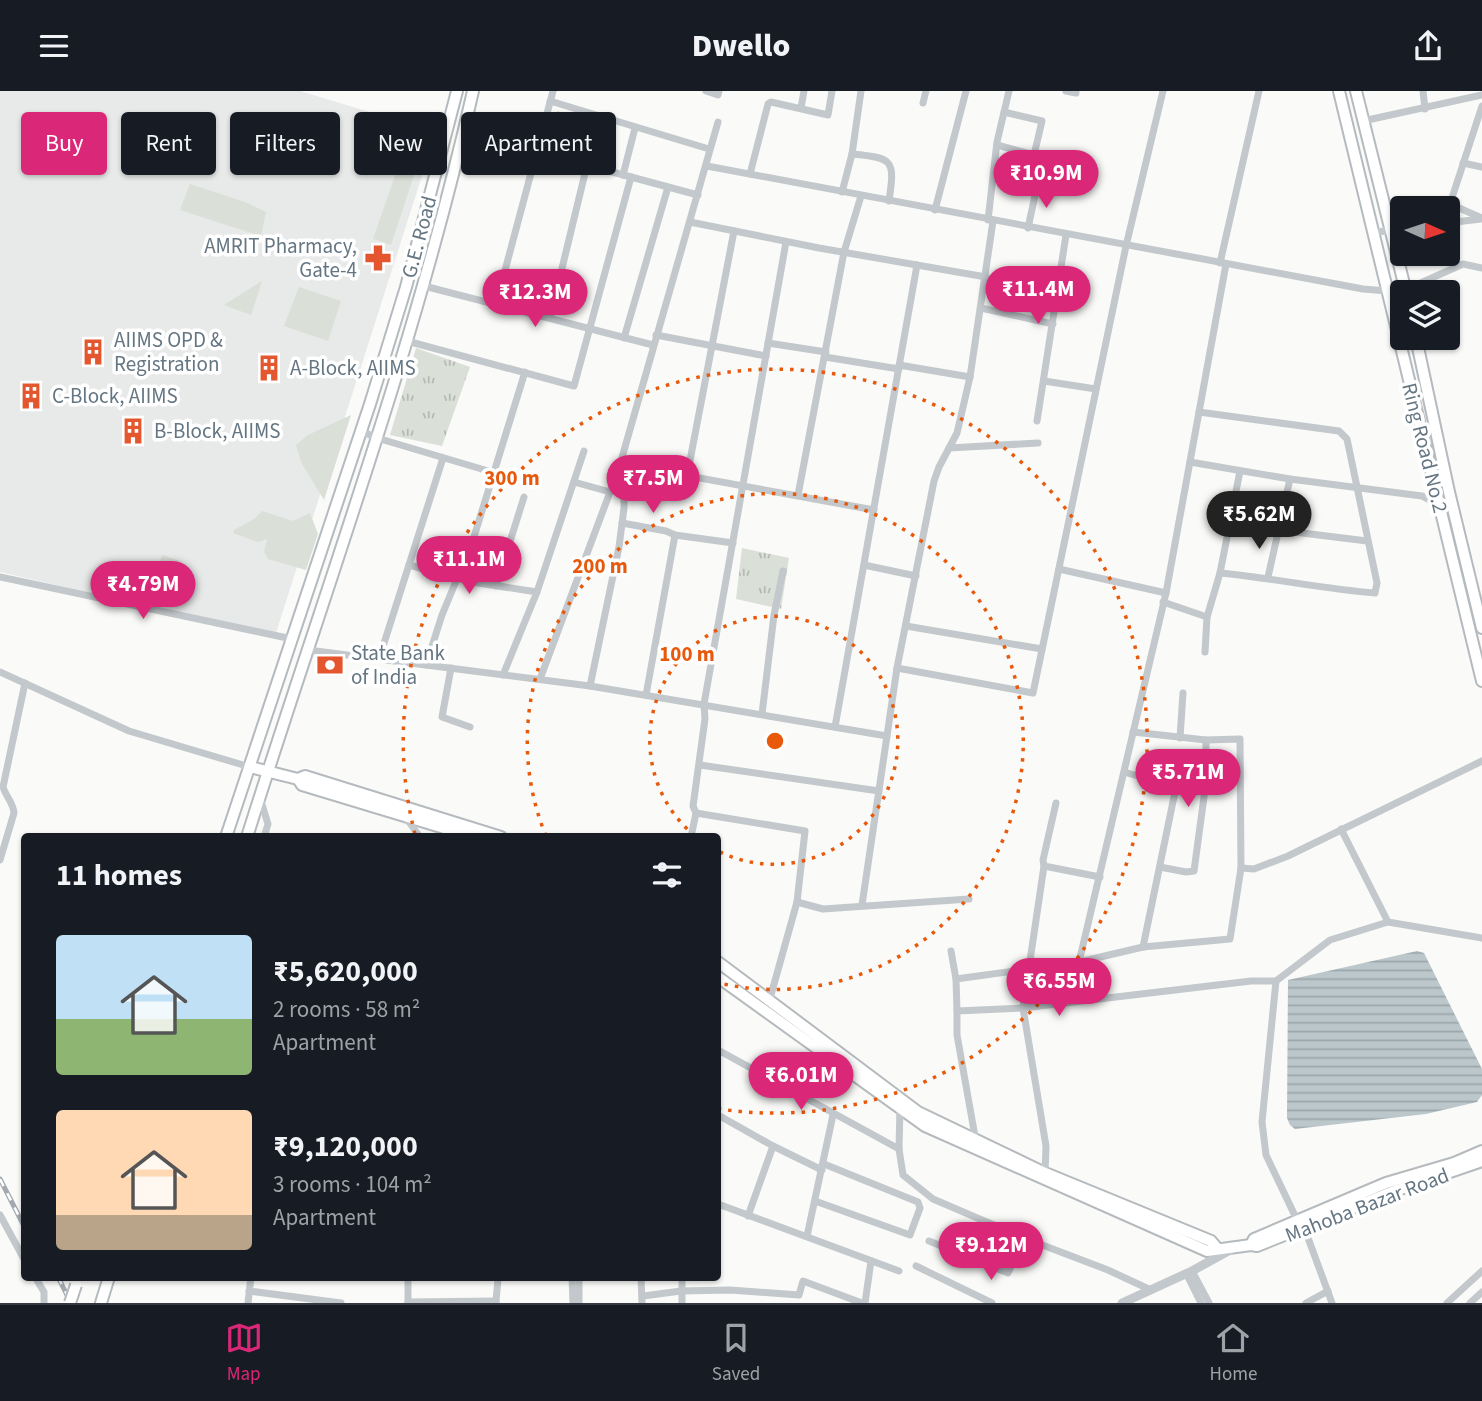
<!DOCTYPE html>
<meta charset="utf-8">
<style>
:root{--surface:#171b24;--page:#242831;--text:#f1f3f6;--muted:#9ea1a6;--line:#363941;--accent:#db2777}
body{margin:0;font-family:"Source Sans 3",sans-serif;background:var(--page);color:var(--text);height:100vh;display:flex;flex-direction:column;font-size:26px;white-space:nowrap}
*{box-sizing:border-box;margin:0}
p{font-size:23px;color:var(--muted)}
.icon{flex:none;width:38px;height:38px;fill:none;stroke:currentColor;stroke-width:2;stroke-linecap:round;stroke-linejoin:round}
.map{position:relative;flex:1;overflow:hidden}
.panel{position:absolute;left:21px;top:742px;width:700px;height:448px;display:flex;flex-direction:column;background:var(--surface);border-radius:7px;box-shadow:0 2px 5px #0004}
.panel>*{flex:none}
.banner{position:absolute;left:21px;top:21px;width:700px;height:63px;display:flex;gap:14px}
.needle{width:46px;rotate:93deg}
.fabs{position:absolute;left:1390px;top:105px;display:grid;gap:14px}
.fabs a{display:grid;place-items:center;width:70px;height:70px;border-radius:7px;background:var(--surface);box-shadow:0 2px 5px #0004;font-size:35px}
.price{position:absolute;translate:-50% -60px;padding:0 16px;border-radius:24px;background:var(--accent);color:#fff;font-size:23px;line-height:46px;filter:drop-shadow(0 2px 4px #0008)}
.price::after{content:'';position:absolute;left:50%;top:42px;width:21px;height:16px;margin-left:-10px;background:inherit;clip-path:polygon(0 0,100% 0,50% 100%)}
.price.current{background:#222;color:#fff}
ul{padding:0;list-style:none}
li{display:flex;align-items:center;gap:21px;height:175px;padding:0 35px}
li span{display:grid;place-items:center;flex:none;width:196px;height:140px;border-radius:7px;color:#555}
li>.icon{margin-inline-start:auto}
span .icon{width:84px;height:84px;fill:#fffc;stroke-width:1}
li b{font-size:30px}
h2{display:flex;justify-content:space-between;align-items:center;height:84px;padding:0 35px;font-size:30px}
.chip{padding:0 24px;border-radius:7px;background:var(--surface);box-shadow:0 2px 5px #0004;font-size:24px;line-height:63px}
.chip.current{background:var(--accent);color:#fff}
header{display:flex;justify-content:space-between;align-items:center;height:91px;padding:0 35px;background:var(--surface);font-size:32px;font-weight:800}
.tab-bar{display:flex;justify-content:space-around;align-items:center;height:98px;border-top:2px solid var(--line);background:var(--surface);font-size:19px;color:var(--muted)}
.tab-bar a{display:grid;justify-items:center;gap:4px}
.tab-bar .current{color:var(--accent)}
.map>svg:first-child{display:block}
.built{fill:#e8e9e9}
.grass{fill:#dadfd7}
.park{fill:url(#park-tufts)}
.water{fill:url(#water-rules)}
.lines{fill:none;stroke-linecap:round;stroke-linejoin:round}
.primary-casing{stroke:#b5babe;stroke-width:14}
.minor{stroke:#c3c8cc;stroke-width:7}
.tertiary{stroke:#c3c8cc;stroke-width:9}
.primary{stroke:#fff;stroke-width:10}
.rail-casing{stroke:#a2aab0;stroke-width:5}
.rail{stroke:#fff;stroke-width:2.5;stroke-dasharray:8;stroke-linecap:butt}
.primary-bridge-casing{stroke:#b5babe;stroke-width:14;stroke-linecap:butt}
.primary-bridge{stroke:#fff;stroke-width:10}
.ring{fill:none;stroke:#e8590c;stroke-width:3.5;stroke-dasharray:3.5 7}
.labels{text-anchor:middle;dominant-baseline:central;stroke-width:7;stroke-linejoin:round;paint-order:stroke}
.street-label{font-size:21px;fill:#657683;stroke:#fff}
.poi-label{font-size:21px;fill:#657683;stroke:#fff;text-anchor:start}
.centre{fill:#e8590c;stroke:#fff;stroke-width:3.5}
.ring-label{font-size:21px;text-anchor:middle;font-weight:bold;fill:#e8590c;stroke:#fff;stroke-width:7;stroke-linejoin:round;paint-order:stroke}
</style>
<header><svg class="icon" aria-label="menu" viewBox="0 0 24 24"><path d="M4 6h16M4 12h16M4 18h16"/></svg>Dwello<svg class="icon" aria-label="share" viewBox="0 0 24 24"><path d="M12 15V3M7 8l5-5 5 5M5 13v7h14v-7"/></svg></header>
<div class="map">
<svg width="1482" height="1212" viewBox="0 0 1482 1212">
<defs>
<pattern id="park-tufts" width="24" height="20" patternUnits="userSpaceOnUse" patternTransform="scale(1.75)"><rect width="24" height="20" fill="#dadfd7"/><path d="M3 7l-1-3M5 7V3M7 7l1-3M15 17l-1-3M17 17v-4M19 17l1-3" fill="none" stroke="#b4b9b4"/></pattern>
<pattern id="water-rules" width="6" height="5" patternUnits="userSpaceOnUse" patternTransform="scale(1.75)"><rect width="6" height="5" fill="#bbc7cb"/><path d="M0 2.5h6" fill="none" stroke="#9ca6aa"/></pattern>
</defs>
<rect width="100%" height="100%" fill="#fafaf8"/>
<path class="built" d="M0,0H300L436,41L275,545L0,481Z"/>
<g class="grass">
<path d="M398,76L415,81L391,154L373,148Z"/>
<path d="M190,93L245,111L266,121L261,145L180,119Z"/>
<path d="M262,190L251,224L224,214Z"/>
<path d="M299,196L341,210L328,250L284,235Z"/>
<path d="M351,324L324,409L302,373L296,354L308,344Z"/>
<path d="M262,420L293,430L310,422L318,443L306,479L268,468L264,461L267,448L258,451L233,442L234,439L254,428Z"/>
<path d="M162,464L180,470L163,507L151,504Z"/>
</g>
<g class="park">
<path d="M557,20L615,38L612,71L549,54Z"/>
<path d="M416,257L470,276L442,355L390,344Z"/>
<path d="M742,457L789,467L781,518L736,508Z"/>
</g>
<path class="water" d="M1417,860L1424,862L1482,978V1004L1477,1011L1426,1023L1295,1038L1290,1034L1287,1027L1288,889Z"/>
<g class="lines">
<g class="primary-casing">
<g id="primary">
<path d="M1339,0L1482,590"/>
<path d="M1356,0L1406,201"/>
<path d="M1416,247L1449,401L1482,537"/>
<path d="M250,676L298,688L305,685L501,746"/>
<path d="M298,688L302,694L474,746"/>
<path d="M226,746L370,313L406,196L457,0"/>
<path d="M247,746C325,498 416,254 473,0"/>
<path d="M718,871L918,1021L1045,1082L1211,1150L1217,1157"/>
<path d="M718,886L925,1035L1207,1160L1251,1154L1257,1155L1392,1101L1482,1070"/>
<path d="M1251,1154L1254,1148L1386,1092L1454,1072L1482,1060"/>
<path d="M101,1212L109,1186"/>
</g>
</g>
<g class="minor">
<path d="M706,0L718,4L719,0"/>
<path d="M1066,0L1076,2V0"/>
<path d="M1423,0L1425,18"/>
<path d="M550,10L709,58"/>
<path d="M923,12L926,0"/>
<path d="M1482,15L1450,113L1482,127"/>
<path d="M801,17L804,0"/>
<path d="M1363,30L1482,4"/>
<path d="M997,54L1034,64L1042,30L1004,21"/>
<path d="M460,56L534,77"/>
<path d="M538,61L698,104"/>
<path d="M852,63C894,67 895,69 889,110"/>
<path d="M1463,72L1482,76"/>
<path d="M707,75L1363,198L1387,200"/>
<path d="M750,83L768,13L771,11L828,24L832,0"/>
<path d="M623,84L635,37"/>
<path d="M842,101L852,63L861,0"/>
<path d="M935,119L966,0"/>
<path d="M988,129L997,51L1009,0"/>
<path d="M690,131L819,157L986,186"/>
<path d="M1447,132L1481,128"/>
<path d="M1028,137L1037,95"/>
<path d="M1373,142L1402,137"/>
<path d="M1220,172L1259,0"/>
<path d="M424,195L653,254"/>
<path d="M1405,199L1463,173L1482,177"/>
<path d="M496,213L553,0"/>
<path d="M981,217L1053,233"/>
<path d="M550,227L587,74"/>
<path d="M656,244L766,265"/>
<path d="M624,247L668,96"/>
<path d="M407,250L574,295L631,86"/>
<path d="M768,252L826,261"/>
<path d="M825,266L899,278"/>
<path d="M899,274L970,286"/>
<path d="M1044,290L1096,298"/>
<path d="M1199,321L1339,340L1347,348L1377,492L1375,502C1323,498 1273,487 1220,482"/>
<path d="M1037,330L1066,144"/>
<path d="M361,340L377,347L495,382"/>
<path d="M949,357L1038,352"/>
<path d="M1190,371L1290,388L1422,405L1438,413"/>
<path d="M687,385L734,140"/>
<path d="M574,391L610,401"/>
<path d="M798,404L844,161L861,105"/>
<path d="M622,432L666,440L675,444L733,452"/>
<path d="M1278,439L1367,450"/>
<path d="M409,474L472,491L537,501"/>
<path d="M864,474L916,485"/>
<path d="M1059,478L1166,502"/>
<path d="M0,486L292,548"/>
<path d="M1268,486L1290,388"/>
<path d="M496,495L524,406"/>
<path d="M1163,511L1207,526"/>
<path d="M906,535L1042,558"/>
<path d="M308,559L590,595L887,645"/>
<path d="M1205,561L1207,526L1220,482L1240,380"/>
<path d="M379,568L443,367"/>
<path d="M426,574L442,524L473,449L525,281"/>
<path d="M451,577L442,626L470,636"/>
<path d="M897,577L1033,602L1126,155L1163,0"/>
<path d="M0,581L129,640L250,676"/>
<path d="M503,584L537,501L584,360"/>
<path d="M540,588L619,377L718,31"/>
<path d="M590,595L619,456L624,417V401L619,377L636,376L656,379L874,419"/>
<path d="M646,604L675,444"/>
<path d="M762,623L774,524L783,480"/>
<path d="M835,636L917,174"/>
<path d="M1180,647L1183,602"/>
<path d="M700,674L879,700"/>
<path d="M1124,681L1176,696L1204,697"/>
<path d="M260,707L268,733L264,746"/>
<path d="M696,722L805,740L797,811L769,911"/>
<path d="M404,724L420,746"/>
<path d="M1341,738L1388,831L1482,847"/>
<path d="M691,746L696,722L693,715L705,628L704,613L786,151"/>
<path d="M0,769L14,722C13,711 6,706 3,696L25,592"/>
<path d="M1044,775L1100,786"/>
<path d="M1160,776L1186,781L1194,780L1206,691V649"/>
<path d="M1241,777L1254,778L1288,765L1482,670"/>
<path d="M797,811L823,818L969,808"/>
<path d="M862,814L897,577L934,390L939,376L957,342L970,286L993,130"/>
<path d="M1143,856L1176,696"/>
<path d="M951,860L956,888"/>
<path d="M1079,871L1166,502L1226,173"/>
<path d="M957,920L956,888L1079,871L1143,856L1230,848L1241,777L1240,648L1206,649L1133,641"/>
<path d="M718,959L899,1058"/>
<path d="M900,1015L899,1058L903,1084L933,1108L1024,1147L1108,1179L1151,1199"/>
<path d="M718,1024L773,1055L822,1079"/>
<path d="M976,1051L957,944V920L1023,917L1251,890H1276"/>
<path d="M1045,1082L1046,1055L1023,917L1044,775L1043,769L1056,712"/>
<path d="M815,1110L910,1144L920,1117L918,1111L824,1073"/>
<path d="M718,1113L899,1180"/>
<path d="M0,1124L24,1168"/>
<path d="M748,1125L773,1055"/>
<path d="M807,1145L833,1024"/>
<path d="M929,1150L1008,1182L1024,1147"/>
<path d="M916,1175L992,1212"/>
<path d="M1192,1180L1209,1212"/>
<path d="M1186,1182L1201,1212"/>
<path d="M35,1186L44,1201V1212"/>
<path d="M408,1186V1212"/>
<path d="M498,1186H524"/>
<path d="M572,1186L573,1212"/>
<path d="M579,1186V1212"/>
<path d="M641,1186L642,1212"/>
<path d="M249,1200L341,1212"/>
<path d="M643,1205L681,1200L730,1199L799,1204L803,1190L862,1212"/>
<path d="M496,1210L498,1188"/>
<path d="M408,1211L496,1210V1212"/>
<path d="M248,1212L251,1186"/>
<path d="M682,1212V1186"/>
<path d="M865,1212L871,1170"/>
<path d="M1306,1212L1328,1200"/>
<path d="M1332,1212L1304,1136L1297,1129L1266,1064L1262,1031L1276,890L1330,849L1388,831"/>
<path d="M1447,1212L1482,1180"/>
<path d="M1470,1212L1482,1201"/>
</g>
<path class="tertiary" d="M1122,1212L1192,1180L1230,1159"/>
<use href="#primary" class="primary"/>
<g class="rail-casing">
<g id="rail">
<path d="M0,1088L24,1135"/>
<path d="M58,1186L71,1212"/>
</g>
</g>
<use href="#rail" class="rail"/>
<g class="primary-bridge-casing">
<path id="primary-bridge" d="M70,1212L76,1194"/>
</g>
<use href="#primary-bridge" class="primary-bridge"/>
</g>
<g class="ring">
<path d="M695 745A124 124 0 1 1 718 760"/>
<path d="M546 745A248 248 0 1 1 719 892"/>
<path d="M415 743A372 372 0 1 1 720 1018"/>
</g>
<defs>
<g id="pharmacy-bare" transform="scale(2.1)"><path d="M-2-6h4v4h4v4h-4v4h-4v-4h-4v-4h4Z" fill="#e4572e" stroke="#fff" stroke-width="2.5" paint-order="stroke"/></g>
<g id="building-bare" transform="scale(2.1)"><path d="M-4-6H4V6H1V3H-1V6H-4ZM-2.5-4.3h1.7v1.8h-1.7ZM.8-4.3h1.7v1.8H.8ZM-2.5-1h1.7V.8h-1.7ZM.8-1h1.7V.8H.8Z" fill="#e4572e" stroke="#fff" stroke-width="2.5" paint-order="stroke"/></g>
<g id="bank-bare" transform="scale(2.1)"><path d="M-6-4H6V4H-6ZM0-2.3a2.3 2.3 0 1 0 0 4.6a2.3 2.3 0 1 0 0-4.6Z" fill="#e4572e" stroke="#fff" stroke-width="2.5" paint-order="stroke"/></g>
</defs>
<g fill-rule="evenodd">
<use href="#pharmacy-bare" x="378" y="167"/>
<use href="#building-bare" x="93" y="261"/>
<use href="#building-bare" x="269" y="277"/>
<use href="#building-bare" x="31" y="305"/>
<use href="#building-bare" x="133" y="340"/>
<use href="#bank-bare" x="330" y="574"/>
</g>
<g class="labels">
<g class="street-label">
<text transform="translate(419 146) rotate(-75)">G.E. Road</text>
<text transform="translate(1425 357) rotate(76)">Ring Road No.2</text>
<text transform="translate(1367 1114) rotate(-21)">Mahoba Bazar Road</text>
</g>
<g class="poi-label">
<text x="357" y="155" text-anchor="end">AMRIT Pharmacy,<tspan x="357" dy="24">Gate-4</tspan></text>
<text x="114" y="249">AIIMS OPD &amp;<tspan x="114" dy="24">Registration</tspan></text>
<text x="290" y="277">A-Block, AIIMS</text>
<text x="52" y="305">C-Block, AIIMS</text>
<text x="154" y="340">B-Block, AIIMS</text>
<text x="351" y="562">State Bank<tspan x="351" dy="24">of India</tspan></text>
</g>
</g>
<circle cx="775" cy="650" r="10" class="centre"/>
<g class="ring-label">
<text x="512" y="394">300 m</text>
<text x="600" y="482">200 m</text>
<text x="687" y="570">100 m</text>
</g>
</svg>
<div class="fabs">
<a><svg class="needle" viewBox="-14 -14 28 28"><path d="M0-13l5 13h-10z" fill="#e53935"/><path d="M0 13l5-13h-10z" fill="#9ea1a6"/></svg></a>
<a><svg class="icon" aria-label="layers" viewBox="0 0 24 24"><path d="M12 4l9 5-9 5-9-5zM3 14l9 5 9-5"/></svg></a>
</div>
<b class="price" style="left:1046px;top:119px">₹10.9M</b>
<b class="price" style="left:1038px;top:235px">₹11.4M</b>
<b class="price" style="left:535px;top:238px">₹12.3M</b>
<b class="price" style="left:653px;top:424px">₹7.5M</b>
<b class="price current" style="left:1259px;top:460px">₹5.62M</b>
<b class="price" style="left:469px;top:505px">₹11.1M</b>
<b class="price" style="left:143px;top:530px">₹4.79M</b>
<b class="price" style="left:1188px;top:718px">₹5.71M</b>
<b class="price" style="left:1059px;top:927px">₹6.55M</b>
<b class="price" style="left:801px;top:1021px">₹6.01M</b>
<b class="price" style="left:991px;top:1191px">₹9.12M</b>
<div class="banner">
<a class="chip current">Buy</a>
<a class="chip">Rent</a>
<a class="chip">Filters</a>
<a class="chip">New</a>
<a class="chip">Apartment</a>
</div>
<section class="panel">
<h2>11 homes<svg class="icon" aria-label="filters" viewBox="0 0 24 24"><path d="M4 7h16M4 17h16"/><circle cx="9" cy="7" r="2"/><circle cx="15" cy="17" r="2"/></svg></h2>
<ul>
<li><span style="background:linear-gradient(#bfe0f5 60%,#8fb573 0)"><svg class="icon" aria-label="home" viewBox="0 0 24 24"><path d="M3 11l9-7 9 7M6 9v11h12V9"/></svg></span><div><b>₹5,620,000</b><p>2 rooms · 58 m²</p><p>Apartment</p></div></li>
<li><span style="background:linear-gradient(#ffd9b3 75%,#b9a48a 0)"><svg class="icon" aria-label="home" viewBox="0 0 24 24"><path d="M3 11l9-7 9 7M6 9v11h12V9"/></svg></span><div><b>₹9,120,000</b><p>3 rooms · 104 m²</p><p>Apartment</p></div></li>
</ul>
</section>
</div>
<nav class="tab-bar">
<a class="current"><svg class="icon" aria-label="map" viewBox="0 0 24 24"><path d="M3 6l6-2 6 2 6-2v14l-6 2-6-2-6 2zM9 4v14M15 6v14"/></svg>Map</a>
<a><svg class="icon" aria-label="saved" viewBox="0 0 24 24"><path d="M7 4h10v16l-5-4-5 4z"/></svg>Saved</a>
<a><svg class="icon" aria-label="home" viewBox="0 0 24 24"><path d="M3 11l9-7 9 7M6 9v11h12V9"/></svg>Home</a>
</nav>
